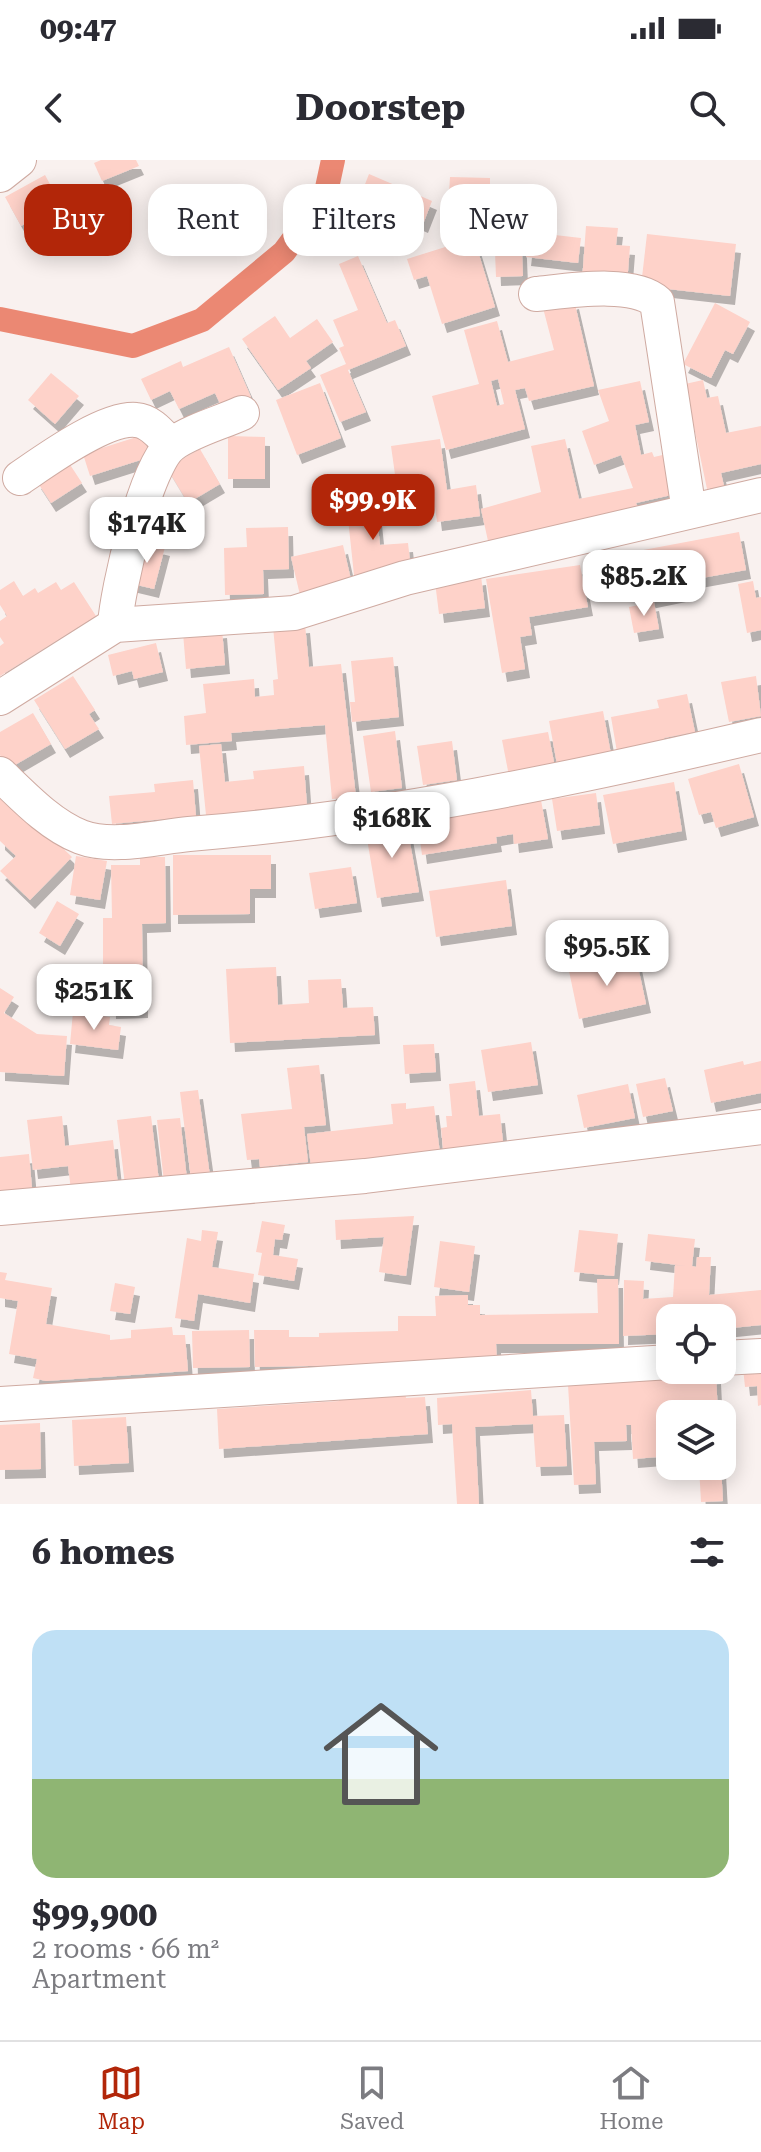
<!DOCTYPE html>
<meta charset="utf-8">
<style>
:root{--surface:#fff;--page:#f2f2f3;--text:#2b2b33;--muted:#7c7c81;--line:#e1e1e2;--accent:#b22609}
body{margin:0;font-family:"Roboto Serif",serif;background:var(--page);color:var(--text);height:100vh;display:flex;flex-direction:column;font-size:30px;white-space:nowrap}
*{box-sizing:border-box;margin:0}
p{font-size:26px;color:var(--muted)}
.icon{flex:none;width:44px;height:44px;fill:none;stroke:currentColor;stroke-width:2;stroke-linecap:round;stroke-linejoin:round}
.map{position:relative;height:1344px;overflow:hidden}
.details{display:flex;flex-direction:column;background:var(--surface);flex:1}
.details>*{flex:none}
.banner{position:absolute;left:24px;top:24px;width:714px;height:72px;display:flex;gap:16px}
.controls{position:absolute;left:656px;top:1144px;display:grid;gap:16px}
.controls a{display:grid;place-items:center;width:80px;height:80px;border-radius:16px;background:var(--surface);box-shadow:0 4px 20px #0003;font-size:40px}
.price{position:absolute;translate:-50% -68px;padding:0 18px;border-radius:16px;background:#fff;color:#222;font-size:26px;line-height:52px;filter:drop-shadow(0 2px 4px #0008)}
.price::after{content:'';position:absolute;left:50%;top:48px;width:24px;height:18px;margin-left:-12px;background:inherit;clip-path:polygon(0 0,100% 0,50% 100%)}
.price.current{background:var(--accent);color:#fff}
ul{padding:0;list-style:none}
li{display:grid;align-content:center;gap:16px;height:424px;padding:0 32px}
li+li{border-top:2px solid var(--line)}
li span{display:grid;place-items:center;height:248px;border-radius:24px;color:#555}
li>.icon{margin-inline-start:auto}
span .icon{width:144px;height:144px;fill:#fffc;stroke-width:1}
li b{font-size:34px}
h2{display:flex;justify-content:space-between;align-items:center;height:96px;padding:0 32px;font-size:34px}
.pill{padding:0 28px;border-radius:24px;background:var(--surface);box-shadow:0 4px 20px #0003;font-size:28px;line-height:72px}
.pill.current{background:var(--accent);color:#fff}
.status{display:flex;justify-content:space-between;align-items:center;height:56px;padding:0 40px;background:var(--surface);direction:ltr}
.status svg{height:22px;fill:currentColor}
header{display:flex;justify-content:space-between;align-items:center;height:104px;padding:0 32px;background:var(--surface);font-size:36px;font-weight:700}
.menu{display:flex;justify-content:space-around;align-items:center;height:112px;border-top:2px solid var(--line);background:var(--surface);font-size:22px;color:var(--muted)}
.menu a{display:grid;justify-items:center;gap:4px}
.menu .current{color:var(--accent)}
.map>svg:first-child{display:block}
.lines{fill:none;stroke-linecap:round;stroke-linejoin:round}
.canal{stroke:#eb8873;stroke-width:24}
.building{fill:#fed2c9;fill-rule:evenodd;filter:url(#shadow)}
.minor-casing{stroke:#cfaaa1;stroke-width:36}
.minor{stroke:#fff;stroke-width:34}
</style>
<div class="status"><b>09:47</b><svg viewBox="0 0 49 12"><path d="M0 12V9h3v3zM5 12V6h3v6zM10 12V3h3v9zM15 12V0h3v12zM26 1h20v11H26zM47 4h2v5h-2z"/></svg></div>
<header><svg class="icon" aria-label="back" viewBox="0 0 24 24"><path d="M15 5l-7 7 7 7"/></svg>Doorstep<svg class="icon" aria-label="search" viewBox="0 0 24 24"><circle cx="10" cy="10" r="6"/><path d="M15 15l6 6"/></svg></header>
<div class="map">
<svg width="761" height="1344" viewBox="0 0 761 1344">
<defs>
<filter id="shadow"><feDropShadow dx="5" dy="9" stdDeviation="0" flood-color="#0004"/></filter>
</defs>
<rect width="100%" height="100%" fill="#f9f1ef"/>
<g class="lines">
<path class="canal" d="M0,159L133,186L202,160L284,92L325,37L333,0"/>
</g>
<g class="building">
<path d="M101,0H136L139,6L102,21L94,3Z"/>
<path d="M369,14L432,41L423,64L360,37Z"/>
<path d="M45,15L61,44L21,66L5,37Z"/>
<path d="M450,17L490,18V51L455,50V33H449Z"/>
<path d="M521,66L523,116L496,117L494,67Z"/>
<path d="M586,66L618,68L616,85L630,86L627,124L582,121Z"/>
<path d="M529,72L581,78L578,103L526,97Z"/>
<path d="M647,74L736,84L730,136L641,126Z"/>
<path d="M474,78L495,147L442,164L427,116L414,120L407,99Z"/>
<path d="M358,96L387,163L395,160L406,186L348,210L366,252L340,262L320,215L346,204L339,188L344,186L333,160L358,150L339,104Z"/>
<path d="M574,140L594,226L529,241L525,228L515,230L525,269L446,290L432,236L479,224L464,170L497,161L508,202L554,190L543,148ZM498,219L504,244L497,246L491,221Z"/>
<path d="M715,143L750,162L733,194L725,190L711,218L683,204Z"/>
<path d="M275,156L290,178L317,159L333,182L306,201L311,208L278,230L242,179Z"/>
<path d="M229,187L251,237L223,250L215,233L179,249L170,231L151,240L141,219L181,201L183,207Z"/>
<path d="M51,213L79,236L55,264L28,240Z"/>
<path d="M703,220L707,238L718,236L726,273L761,266V304L721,313L724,326L707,329L685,224Z"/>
<path d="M640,221L649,262L635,265L641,295L652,292L654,297L671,293L680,333L636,343L638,348L488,381L481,349L541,332L531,286L565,279L579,339L633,328L621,295L594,305L582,271L609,261L598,230Z"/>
<path d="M320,223L341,278L297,295L276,240Z"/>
<path d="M143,275L150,297L90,316L83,294Z"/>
<path d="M228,276L265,277V319H228Z"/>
<path d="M440,279L447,330L476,325L480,356L437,362L433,331L398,336L391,286Z"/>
<path d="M200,289L220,324L188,343L167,308Z"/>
<path d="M67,300L82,323L51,343L36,320Z"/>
<path d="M375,337L380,385L408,383L411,410L354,415L346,340Z"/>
<path d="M288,367L289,409L263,410L264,434L225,435L224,388L247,387L246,368Z"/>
<path d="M739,372L746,410L680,422L681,433L647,440L638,391Z"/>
<path d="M140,381L165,387L154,429L129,423Z"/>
<path d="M343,385L352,424L300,435L291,397Z"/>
<path d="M580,405L588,447L529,457L532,475L520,477L525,509L502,513L486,419Z"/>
<path d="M481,416L485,448L439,454L435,422Z"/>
<path d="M14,421L23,436L35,428L38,433L56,422L61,430L74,422L96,456L0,516V486L4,483L0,477V461L7,456L0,445V430Z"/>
<path d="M753,421L756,438L761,437V470L747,473L738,424Z"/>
<path d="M654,442L659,469L634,473L629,447Z"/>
<path d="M305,464L309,507L341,504L356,637L332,639L325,565L231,573L232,581L186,585L184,556L206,553L203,524L254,519L255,537L274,535L273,520L278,519L273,467Z"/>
<path d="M222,469L225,505L186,509L183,473Z"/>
<path d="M156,483L163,512L134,519L132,511L113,516L108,495Z"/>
<path d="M393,497L399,557L352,562L350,542H355L351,501Z"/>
<path d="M73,516L95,550L89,554L99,569L65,589L34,540Z"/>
<path d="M756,516L761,556L729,562L721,522Z"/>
<path d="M687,534L695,572L664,578L665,583L617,592L611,557L659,548L657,540Z"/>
<path d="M603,551L611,594L557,604L549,561Z"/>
<path d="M33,553L51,584L8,609L0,595V572Z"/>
<path d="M395,571L402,628L371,632L363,576Z"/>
<path d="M548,572L555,607L509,616L502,580Z"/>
<path d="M452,581L457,620L423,625L417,586Z"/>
<path d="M221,584L225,622L254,619L253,611L304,606L307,646L206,655L199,586Z"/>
<path d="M739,604L754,657L716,668L711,652L699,655L688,619Z"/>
<path d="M193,620L196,656L112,664L109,636L155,632L154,624Z"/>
<path d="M674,622L682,671L613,684L603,635Z"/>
<path d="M0,627L72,697L30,740L0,711L16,696L0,681Z"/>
<path d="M596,633L600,665L557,671L552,639Z"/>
<path d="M541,640L548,679L514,684L513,674L496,677L497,683L422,695L417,658Z"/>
<path d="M406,661L419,732L377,738L365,667Z"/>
<path d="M173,695H271V729H250V754L173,755Z"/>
<path d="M76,696L107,701L100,740L70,735Z"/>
<path d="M140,697H165L166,763L142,764L143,849L111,850L110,808H103V758H112L111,705H140Z"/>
<path d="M351,707L357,743L315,749L309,713Z"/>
<path d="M506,720L512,766L436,777L429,731Z"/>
<path d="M57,741L79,754L60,786L39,773Z"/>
<path d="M636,797L646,844L579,859L569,811Z"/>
<path d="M276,807L278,845L309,843L308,820L341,819L343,848L373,847L375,875L230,883L226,809Z"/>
<path d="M0,828L14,837L4,853L37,874L67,876L64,916L0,912Z"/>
<path d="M73,852L110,857L109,865L121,867L118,890L70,884Z"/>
<path d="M531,882L538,925L488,932L481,890Z"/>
<path d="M434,884L436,912L405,914L403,885Z"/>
<path d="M743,901L744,905L761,901V933L711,943L704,910Z"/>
<path d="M319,905L326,965L304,967L308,1002L260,1007L259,999L247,1000L241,954L292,949L287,908Z"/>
<path d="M665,918L673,951L643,957L636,924Z"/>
<path d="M475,921L479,956L500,954L503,982L443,989L441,968L447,967L446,956H452L449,924Z"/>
<path d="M628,924L635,958L584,968L577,935Z"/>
<path d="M198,930L210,1016L191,1019L180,932Z"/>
<path d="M406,943V949L434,946L440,993L311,1007L307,974L393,964L391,944Z"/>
<path d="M62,956L65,986L113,980L118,1025L71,1030L68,1006L33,1010L27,960Z"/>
<path d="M151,956L159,1021L125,1025L117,960Z"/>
<path d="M180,958L187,1019L164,1022L157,960Z"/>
<path d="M29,994L32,1028L0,1031V997Z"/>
<path d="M414,1056L406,1116L379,1112L384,1077L336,1080L335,1060Z"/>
<path d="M262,1061L285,1065L282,1080L275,1079L273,1095L298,1099L294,1121L258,1115L262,1093L256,1092Z"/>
<path d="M202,1070L218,1072L212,1107L254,1114L250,1143L198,1134L194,1161L175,1158L187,1078L201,1081Z"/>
<path d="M579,1070L618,1074L614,1116L574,1112Z"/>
<path d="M648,1074L695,1079L692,1106L696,1107L697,1097H711L709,1135L761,1130V1165L722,1169V1158H670V1174L623,1176L624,1120L644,1121L643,1139L673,1137L675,1105L686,1106L645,1101Z"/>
<path d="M440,1081L475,1086L469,1132L434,1127Z"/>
<path d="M0,1112L7,1113L5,1120L52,1128L46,1164L110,1175V1180L131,1178V1170L172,1167L173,1175H185L188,1211L46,1221L33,1218L37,1199L9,1194L18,1141L0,1138Z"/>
<path d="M597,1119H618L619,1184H496L497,1201L469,1203L255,1207L254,1170H289V1177H319V1173L398,1171V1156H436L435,1136L468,1135V1145H480V1155L598,1153Z"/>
<path d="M115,1123L135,1127L130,1154L110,1151Z"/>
<path d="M249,1170L250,1207L193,1208L192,1171Z"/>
<path d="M761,1206V1245L758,1246L757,1226L745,1227L743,1208Z"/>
<path d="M716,1215L718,1254H670V1263L656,1264L658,1297L633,1299L631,1265H626L627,1281L594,1282L596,1324L574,1325L568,1225Z"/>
<path d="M531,1230L533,1256L564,1255L567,1306L536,1307L533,1264L475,1267L479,1344H457L452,1264L438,1265L437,1238Z"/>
<path d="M405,1232L406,1238L425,1237L428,1274L219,1289L217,1249L339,1241V1236Z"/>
<path d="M126,1257L129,1303L74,1306L72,1260Z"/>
<path d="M40,1263L41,1309L0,1310V1265Z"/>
<path d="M699,1306H721L723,1341L701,1342Z"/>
</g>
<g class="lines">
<g class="minor-casing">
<g id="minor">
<path d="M0,15L19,0"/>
<path d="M536,134C567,131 633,120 657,142L689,351"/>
<path d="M20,318C45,301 105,257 136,260C151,261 161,275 171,285"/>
<path d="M115,465C117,431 146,302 173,284C193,270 220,263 242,253"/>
<path d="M0,538L115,465L294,453L405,418L761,335"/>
<path d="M0,614C23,636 50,665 81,677C112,689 157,677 189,674C381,659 573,619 761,575"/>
<path d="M0,1048L365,1016L761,967"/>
<path d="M722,1198L761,1196"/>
<path d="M0,1244L670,1202"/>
</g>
</g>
<use href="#minor" class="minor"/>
</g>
</svg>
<div class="controls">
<a><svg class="icon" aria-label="locate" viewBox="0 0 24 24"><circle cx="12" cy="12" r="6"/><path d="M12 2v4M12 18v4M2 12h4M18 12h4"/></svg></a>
<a><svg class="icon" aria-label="layers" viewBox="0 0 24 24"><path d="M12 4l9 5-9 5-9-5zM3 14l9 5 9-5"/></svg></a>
</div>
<b class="price current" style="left:373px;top:382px">$99.9K</b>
<b class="price" style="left:147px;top:405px">$174K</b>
<b class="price" style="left:644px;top:458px">$85.2K</b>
<b class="price" style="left:392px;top:700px">$168K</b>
<b class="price" style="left:607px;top:828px">$95.5K</b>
<b class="price" style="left:94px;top:872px">$251K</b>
<div class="banner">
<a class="pill current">Buy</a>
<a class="pill">Rent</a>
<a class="pill">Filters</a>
<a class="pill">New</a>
</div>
</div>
<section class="details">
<h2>6 homes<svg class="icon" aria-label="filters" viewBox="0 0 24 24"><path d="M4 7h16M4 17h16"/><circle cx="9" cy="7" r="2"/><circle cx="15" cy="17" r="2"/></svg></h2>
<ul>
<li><span style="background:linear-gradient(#bfe0f5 60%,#8fb573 0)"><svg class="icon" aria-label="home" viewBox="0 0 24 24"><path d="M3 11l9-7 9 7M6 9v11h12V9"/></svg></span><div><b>$99,900</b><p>2 rooms · 66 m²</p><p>Apartment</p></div></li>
</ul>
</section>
<nav class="menu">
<a class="current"><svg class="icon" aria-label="map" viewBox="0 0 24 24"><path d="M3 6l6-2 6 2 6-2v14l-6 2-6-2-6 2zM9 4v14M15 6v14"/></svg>Map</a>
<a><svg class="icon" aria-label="saved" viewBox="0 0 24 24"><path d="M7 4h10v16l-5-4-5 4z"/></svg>Saved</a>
<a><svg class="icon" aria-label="home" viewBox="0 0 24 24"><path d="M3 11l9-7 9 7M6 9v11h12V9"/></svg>Home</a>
</nav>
